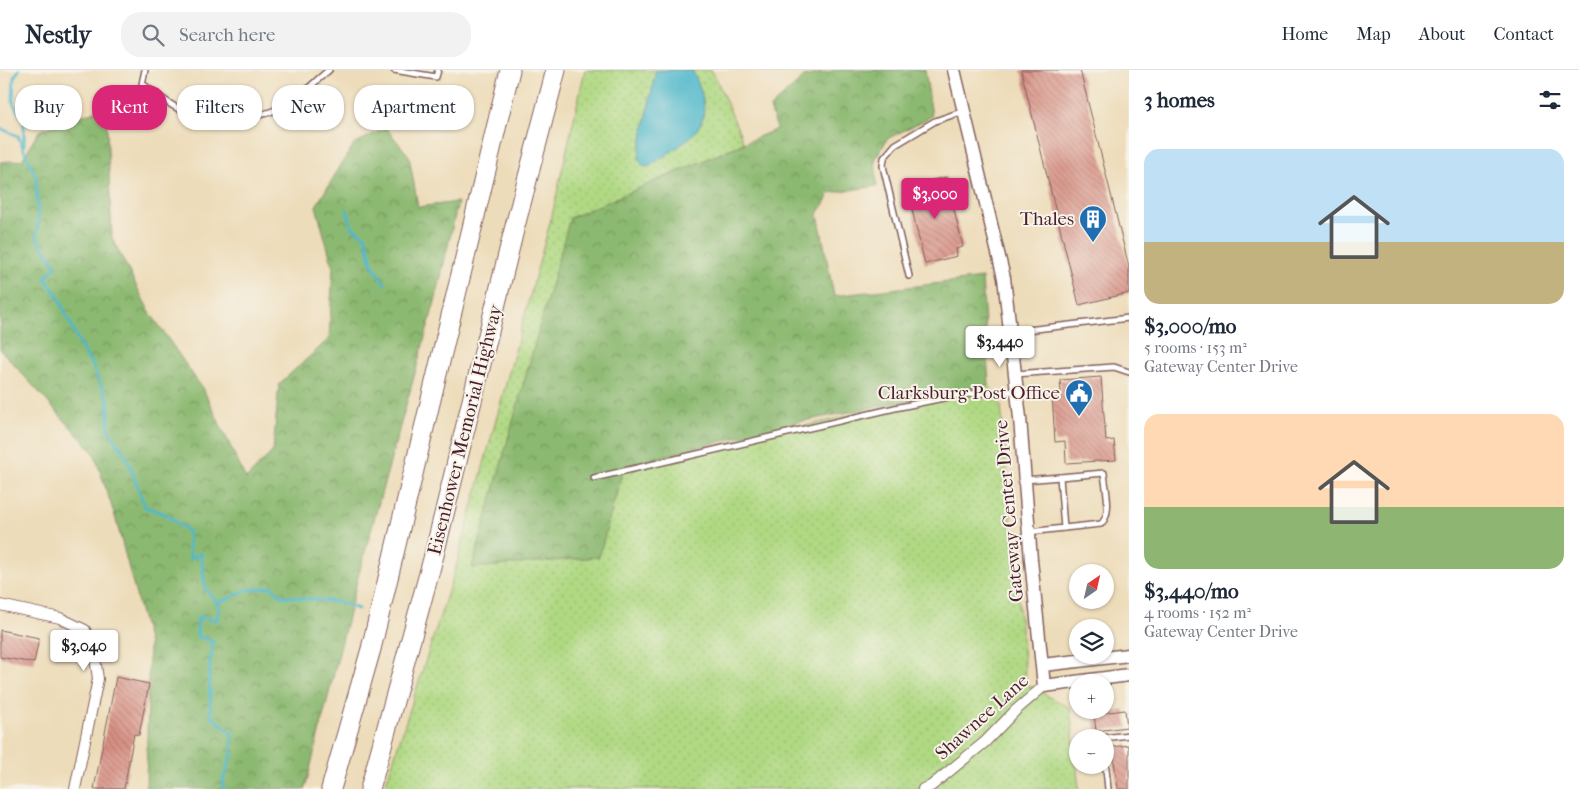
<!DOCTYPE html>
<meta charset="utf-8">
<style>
:root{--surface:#fff;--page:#f2f2f3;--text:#1f2937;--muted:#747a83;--line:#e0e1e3;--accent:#db2777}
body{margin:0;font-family:"IM FELL French Canon",serif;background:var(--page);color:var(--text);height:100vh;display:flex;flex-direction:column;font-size:19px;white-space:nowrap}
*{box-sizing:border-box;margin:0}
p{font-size:16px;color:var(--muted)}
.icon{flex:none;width:28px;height:28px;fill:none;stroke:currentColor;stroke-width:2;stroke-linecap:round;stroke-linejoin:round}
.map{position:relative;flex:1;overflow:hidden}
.panel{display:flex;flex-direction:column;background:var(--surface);width:450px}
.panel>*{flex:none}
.top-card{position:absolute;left:15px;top:15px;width:475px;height:45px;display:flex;gap:10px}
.needle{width:32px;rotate:34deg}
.tools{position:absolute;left:1069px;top:494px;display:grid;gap:10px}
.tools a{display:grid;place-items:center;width:45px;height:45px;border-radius:50%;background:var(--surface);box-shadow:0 1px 4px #0004;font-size:25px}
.price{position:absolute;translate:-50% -42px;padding:0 11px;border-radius:5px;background:#fff;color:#222;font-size:16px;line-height:32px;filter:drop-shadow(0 1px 2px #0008)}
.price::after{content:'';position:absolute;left:50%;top:30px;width:15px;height:11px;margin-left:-8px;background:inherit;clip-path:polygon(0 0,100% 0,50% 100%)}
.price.active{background:var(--accent);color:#fff}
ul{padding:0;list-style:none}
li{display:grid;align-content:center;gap:10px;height:265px;padding:0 15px}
li span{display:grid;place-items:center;height:155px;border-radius:15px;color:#555}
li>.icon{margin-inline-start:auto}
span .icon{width:90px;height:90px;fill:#fffc;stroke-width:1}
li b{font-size:21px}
h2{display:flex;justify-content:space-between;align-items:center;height:60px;padding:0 15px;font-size:21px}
.tag{padding:0 18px;border-radius:20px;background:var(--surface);box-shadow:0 1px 4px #0004;font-size:18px;line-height:45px}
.tag.active{background:var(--accent);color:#fff}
header{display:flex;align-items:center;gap:30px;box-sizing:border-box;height:70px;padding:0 25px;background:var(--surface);border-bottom:1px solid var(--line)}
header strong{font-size:24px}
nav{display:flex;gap:28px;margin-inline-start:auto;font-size:18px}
.search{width:350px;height:45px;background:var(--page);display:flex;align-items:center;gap:12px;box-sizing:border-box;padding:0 18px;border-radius:20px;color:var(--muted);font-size:19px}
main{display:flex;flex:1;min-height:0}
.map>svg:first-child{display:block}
.grass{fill:url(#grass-dots);stroke:#7d7c57}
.forest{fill:url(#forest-crowns);stroke:#6b6c4e}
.water{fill:#4eb8cb;stroke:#4c6c7b}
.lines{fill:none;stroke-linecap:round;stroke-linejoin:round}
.stream{stroke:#4eb8cb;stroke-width:3}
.building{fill:url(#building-back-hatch)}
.service-casing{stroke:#83615d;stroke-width:8}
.minor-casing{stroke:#83615d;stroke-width:12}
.tertiary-casing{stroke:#83615d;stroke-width:15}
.motorway-casing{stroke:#83615d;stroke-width:21}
.service{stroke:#fff;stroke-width:5}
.minor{stroke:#fff;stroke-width:10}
.tertiary{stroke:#fff;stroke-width:12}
.motorway{stroke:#fff;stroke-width:19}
.labels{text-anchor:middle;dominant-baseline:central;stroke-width:4;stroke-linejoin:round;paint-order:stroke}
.poi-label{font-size:19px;fill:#4a1f2b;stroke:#f7f3e8;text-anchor:end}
.street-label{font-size:19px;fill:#4a1f2b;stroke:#f7f3e8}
</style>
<header>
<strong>Nestly</strong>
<div class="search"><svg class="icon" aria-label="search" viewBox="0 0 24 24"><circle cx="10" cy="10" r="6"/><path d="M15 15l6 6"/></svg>Search here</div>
<nav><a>Home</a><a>Map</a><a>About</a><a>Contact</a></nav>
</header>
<main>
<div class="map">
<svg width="1129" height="719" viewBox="0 0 1129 719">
<defs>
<pattern id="grass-dots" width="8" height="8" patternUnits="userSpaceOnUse" patternTransform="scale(1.25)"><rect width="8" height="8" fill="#b0d983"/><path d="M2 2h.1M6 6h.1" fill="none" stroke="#99ba71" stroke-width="1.8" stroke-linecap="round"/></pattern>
<pattern id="forest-crowns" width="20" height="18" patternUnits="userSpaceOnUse" patternTransform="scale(1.25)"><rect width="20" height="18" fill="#8cb971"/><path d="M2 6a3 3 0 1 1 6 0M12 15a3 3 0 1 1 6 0" fill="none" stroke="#74965d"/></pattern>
<pattern id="building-back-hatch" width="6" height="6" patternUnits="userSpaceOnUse" patternTransform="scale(1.25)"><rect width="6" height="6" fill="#d89084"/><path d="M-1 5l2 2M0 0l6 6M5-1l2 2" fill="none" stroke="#b1756c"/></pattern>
</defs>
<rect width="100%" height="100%" fill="#f7f3e8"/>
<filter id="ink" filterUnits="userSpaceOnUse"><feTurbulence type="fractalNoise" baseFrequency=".02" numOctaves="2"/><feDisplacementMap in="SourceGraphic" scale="10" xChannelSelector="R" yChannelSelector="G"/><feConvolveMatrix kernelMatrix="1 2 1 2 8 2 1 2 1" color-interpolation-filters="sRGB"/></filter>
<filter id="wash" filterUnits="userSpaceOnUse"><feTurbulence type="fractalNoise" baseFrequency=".0096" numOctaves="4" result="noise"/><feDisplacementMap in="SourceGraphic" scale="20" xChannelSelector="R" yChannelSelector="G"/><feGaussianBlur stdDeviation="1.12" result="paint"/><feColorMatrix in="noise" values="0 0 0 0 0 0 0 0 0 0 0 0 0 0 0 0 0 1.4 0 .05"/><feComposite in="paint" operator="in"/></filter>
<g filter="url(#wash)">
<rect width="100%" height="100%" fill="#eddcb9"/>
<path class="grass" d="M585,0H711L716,8L744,73L570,148L621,408L624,396L989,315L1001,336L1026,614L1070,638L1079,719H384L455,500L552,145Z"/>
<g class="forest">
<path d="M836,0H925L932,46L887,69L875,90L877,116L830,123L818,144L834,226L982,208L989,315L798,352L624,396L599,487L472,498L570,148L777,59L770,38L804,7Z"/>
<path d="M106,37L112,168L149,241L204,321L246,409L273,381L279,314L329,269L333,197L316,136L354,74L386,58L409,86L418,137L458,132L436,228L359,503L305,719H146L149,574L115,446L94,383L0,279V92L22,90L39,61Z"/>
</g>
<path class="water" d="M656,0H692C721,57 693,66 650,96L644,97L639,90L640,78Z"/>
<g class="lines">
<g class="stream">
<path d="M19,0L14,7L13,33L24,51V77"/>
<path d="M0,58L18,66L36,107L38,148L37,168L56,196L45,208L58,226L80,275L93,297L108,330L109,360L127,388L145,437L165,444L188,461L190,489L201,483L205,518L219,536L217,550L198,547L197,566L213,572L209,603L211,646L232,663V684L223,710V719"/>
<path d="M347,140L352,157L366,167L372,194L385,214"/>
<path d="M216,532L228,529L246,520L272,517L281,526L340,532L358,539"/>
</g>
</g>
<g id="blocks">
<g class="building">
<path d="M1021,0H1080L1129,197V223L1079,235Z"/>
<path d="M946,107L963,177L956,179L957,186L925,194L908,123L915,121L914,114Z"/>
<path d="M1101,307L1106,371L1114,370L1116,390L1066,393L1065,371L1055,372L1052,323L1061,322L1060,310Z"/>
<path d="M0,560L39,568L34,593L0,587Z"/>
<path d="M116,607L149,614L139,665L134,664L124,719H94Z"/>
<path d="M1125,640L1127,657L1096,661L1094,644Z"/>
<path d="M1129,675V719H1118L1112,677Z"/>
</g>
</g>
</g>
<g filter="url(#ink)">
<use href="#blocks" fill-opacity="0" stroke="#83615d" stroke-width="1"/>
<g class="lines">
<g class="service-casing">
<g id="service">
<path d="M145,0L142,14C155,22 167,34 181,40C185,42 191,42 195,44C226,51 260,50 288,34C303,25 315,11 329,0"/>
<path d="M394,0L436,7L438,0"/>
<path d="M909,206L883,96L884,88L895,75L935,51L964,41"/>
<path d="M1010,262L1129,248"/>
<path d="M1015,304L1114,297L1129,302"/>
<path d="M1060,407L1104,403C1105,417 1113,443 1101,454L1064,458"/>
<path d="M594,408L895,338L958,325L1016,321"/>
<path d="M1025,410L1060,407L1064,458L1029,462"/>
<path d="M1103,668L1129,665"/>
<path d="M1105,689L1108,719"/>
</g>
</g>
<g class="minor-casing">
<g id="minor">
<path d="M0,535L60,548L85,560L94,580L98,609L75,719"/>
<path d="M923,719L931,716L985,672L1016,640L1044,616"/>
</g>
</g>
<g class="tertiary-casing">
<g id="tertiary">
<path d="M954,0L1004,208L1020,348L1031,490L1044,616L1129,605"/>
<path d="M1043,595L1129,585"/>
</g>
</g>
<g class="motorway-casing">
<g id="motorway">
<path d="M331,719L371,579L510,0"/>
<path d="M370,719L433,489L514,160L556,0"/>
</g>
</g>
<use href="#service" class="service"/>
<use href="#minor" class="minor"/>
<use href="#tertiary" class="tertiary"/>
<use href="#motorway" class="motorway"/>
</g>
</g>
<defs>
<g id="building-pin" transform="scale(1.4375)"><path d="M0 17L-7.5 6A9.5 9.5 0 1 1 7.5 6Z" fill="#1f6fb2" stroke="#f7f3e8"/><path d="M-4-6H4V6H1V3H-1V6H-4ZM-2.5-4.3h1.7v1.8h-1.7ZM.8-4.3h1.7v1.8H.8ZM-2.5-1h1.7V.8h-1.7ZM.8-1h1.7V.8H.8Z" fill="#fff"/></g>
<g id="civic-pin" transform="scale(1.4375)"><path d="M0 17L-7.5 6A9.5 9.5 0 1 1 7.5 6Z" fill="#1f6fb2" stroke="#f7f3e8"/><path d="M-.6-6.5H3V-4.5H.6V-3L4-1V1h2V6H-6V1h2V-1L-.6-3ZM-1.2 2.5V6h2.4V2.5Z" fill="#fff"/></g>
</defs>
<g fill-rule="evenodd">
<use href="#building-pin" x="1093" y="149"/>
<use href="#civic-pin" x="1079" y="323"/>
</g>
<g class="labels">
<g class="poi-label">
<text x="1074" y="149">Thales</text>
<text x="1060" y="323">Clarksburg Post Office</text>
</g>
<g class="street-label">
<text transform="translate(465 360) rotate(-76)">Eisenhower Memorial Highway</text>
<text transform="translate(1009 441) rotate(-95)">Gateway Center Drive</text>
<text transform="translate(982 647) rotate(-42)">Shawnee Lane</text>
</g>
</g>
</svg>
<div class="tools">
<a><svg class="needle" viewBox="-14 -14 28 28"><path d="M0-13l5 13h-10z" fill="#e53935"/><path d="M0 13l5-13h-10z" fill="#747a83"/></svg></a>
<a><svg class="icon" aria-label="layers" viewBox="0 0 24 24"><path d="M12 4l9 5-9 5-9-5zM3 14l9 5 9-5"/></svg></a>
<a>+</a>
<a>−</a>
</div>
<b class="price active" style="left:935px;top:150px">$3,000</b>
<b class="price" style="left:1000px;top:298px">$3,440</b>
<b class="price" style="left:84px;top:602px">$3,040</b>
<div class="top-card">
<a class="tag">Buy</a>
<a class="tag active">Rent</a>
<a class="tag">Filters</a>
<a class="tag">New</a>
<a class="tag">Apartment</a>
</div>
</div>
<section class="panel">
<h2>3 homes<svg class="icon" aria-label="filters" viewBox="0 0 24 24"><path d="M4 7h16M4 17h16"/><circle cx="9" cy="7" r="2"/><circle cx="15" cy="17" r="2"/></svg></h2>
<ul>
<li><span style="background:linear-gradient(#bfe0f5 60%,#c2b280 0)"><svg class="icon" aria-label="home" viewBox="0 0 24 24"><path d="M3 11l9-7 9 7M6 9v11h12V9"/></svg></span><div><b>$3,000/mo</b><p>5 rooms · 153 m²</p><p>Gateway Center Drive</p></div></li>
<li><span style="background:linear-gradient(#ffd9b3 60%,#8fb573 0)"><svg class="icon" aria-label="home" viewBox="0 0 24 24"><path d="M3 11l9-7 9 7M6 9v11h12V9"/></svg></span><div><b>$3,440/mo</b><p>4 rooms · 152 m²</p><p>Gateway Center Drive</p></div></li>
</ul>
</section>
</main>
